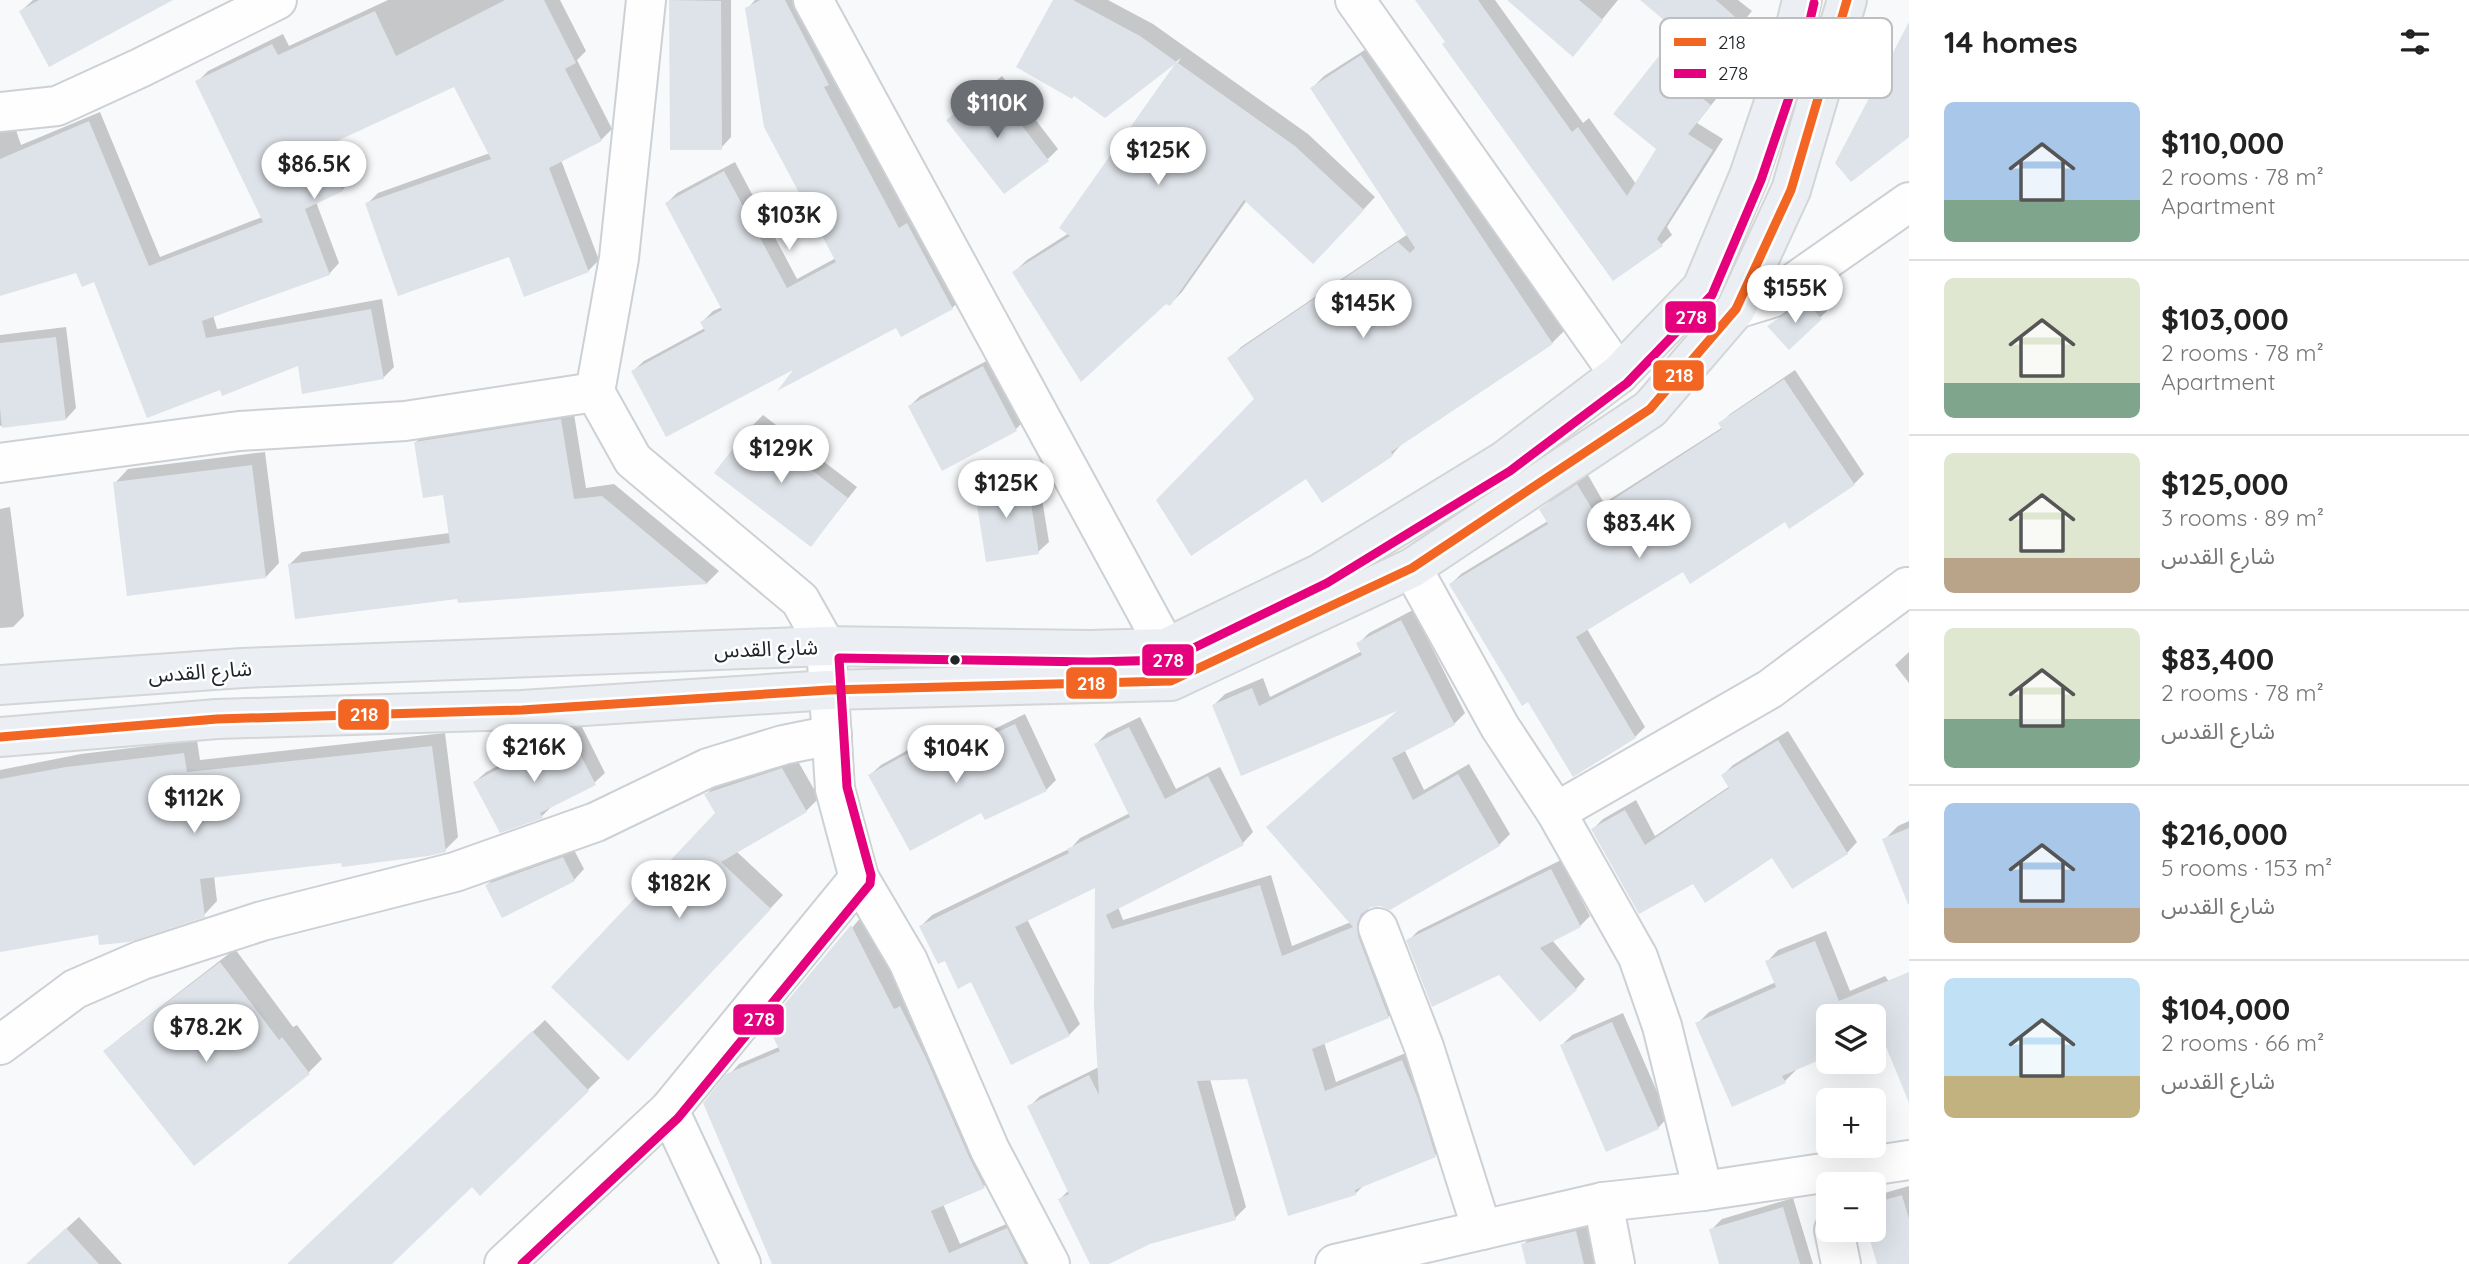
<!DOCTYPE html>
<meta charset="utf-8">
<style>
:root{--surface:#fff;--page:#f2f2f2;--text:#222;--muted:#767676;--line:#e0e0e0;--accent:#6b6f73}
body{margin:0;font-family:Quicksand,"Noto Sans Arabic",sans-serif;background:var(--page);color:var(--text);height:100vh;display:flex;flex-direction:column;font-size:26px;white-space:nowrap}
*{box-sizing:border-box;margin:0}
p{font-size:23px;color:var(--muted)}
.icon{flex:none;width:38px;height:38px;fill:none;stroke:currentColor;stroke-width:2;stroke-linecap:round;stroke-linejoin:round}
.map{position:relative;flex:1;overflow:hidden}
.sheet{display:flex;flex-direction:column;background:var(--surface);width:560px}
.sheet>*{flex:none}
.tools{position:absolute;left:1816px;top:1004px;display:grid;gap:14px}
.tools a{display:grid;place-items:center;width:70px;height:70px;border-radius:10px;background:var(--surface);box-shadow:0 7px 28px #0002;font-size:35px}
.price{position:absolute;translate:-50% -60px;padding:0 16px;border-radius:24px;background:#fff;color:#222;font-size:23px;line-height:46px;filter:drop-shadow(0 2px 4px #0008)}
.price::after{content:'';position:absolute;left:50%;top:42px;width:21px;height:16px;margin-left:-10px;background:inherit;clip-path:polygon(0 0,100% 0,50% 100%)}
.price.current{background:var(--accent);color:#fff}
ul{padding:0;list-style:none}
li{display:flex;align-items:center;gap:21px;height:175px;padding:0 35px}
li+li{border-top:2px solid var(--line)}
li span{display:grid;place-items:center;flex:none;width:196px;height:140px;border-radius:10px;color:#555}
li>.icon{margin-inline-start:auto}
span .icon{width:84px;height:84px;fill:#fffc;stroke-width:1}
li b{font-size:30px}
h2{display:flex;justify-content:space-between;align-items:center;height:84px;padding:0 35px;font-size:30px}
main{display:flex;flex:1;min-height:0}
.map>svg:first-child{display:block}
.shadow{fill:#0003}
.building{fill:#dee3e9}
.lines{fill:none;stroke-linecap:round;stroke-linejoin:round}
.minor-casing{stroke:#cdd0d4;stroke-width:42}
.major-casing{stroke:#d4d5d7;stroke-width:42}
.minor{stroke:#fefefe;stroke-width:38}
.major{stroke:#ebeff3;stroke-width:38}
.bus-1-casing{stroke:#fff;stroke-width:14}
.bus-2-casing{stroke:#fff;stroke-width:14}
.bus-1{stroke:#f26522;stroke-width:9}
.bus-2{stroke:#e5007d;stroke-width:9}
.bus-dot{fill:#20252a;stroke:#fff;stroke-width:2.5}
.labels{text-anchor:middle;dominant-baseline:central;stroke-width:5;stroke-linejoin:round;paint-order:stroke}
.street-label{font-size:21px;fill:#20252a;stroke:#fff}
.key{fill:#fff;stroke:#bcbebf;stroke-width:2}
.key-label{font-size:19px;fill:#20252a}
.line-badge{stroke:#fff;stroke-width:2.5}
.badge-label{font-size:19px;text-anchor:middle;font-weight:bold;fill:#fff}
</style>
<main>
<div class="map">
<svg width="1909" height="1264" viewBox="0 0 1909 1264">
<rect width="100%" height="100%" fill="#f7f9fb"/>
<g class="shadow">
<path d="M33,0H169L21,11Z"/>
<path d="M388,0H560L586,51L577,60L612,129L601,140L561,160L599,260L588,271L510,255L367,204L378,193L490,153L455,85L334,140L353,179L342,190L316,202L339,263L329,274L213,315L217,329L382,299L394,367L383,378L299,364L221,388L95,280L77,271L0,295V126L14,124L21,145L100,112L160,257L262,217L197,82L208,71L283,34L289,46Z"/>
<path d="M672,0H731V137L721,148Z"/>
<path d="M755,0H800L835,77L910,218L918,214L962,298L952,308L897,325L800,364L633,371L644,361L705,328L702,322L713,311L722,307L667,203L677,193L735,162L797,279L836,258L747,9Z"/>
<path d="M1055,0H1108L1153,24L1308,134L1375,197L1326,250L1247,200L1182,292L1170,304L1014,272L1027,260L1069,233L1061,228L1181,58L1105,116Z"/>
<path d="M1417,0H1495L1583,123L1589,118L1636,184L1659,148L1680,32L1655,0H1738L1752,11L1698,76L1720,94L1697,123L1723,139L1667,227L1672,235L1661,245L1447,42Z"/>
<path d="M1530,0H1618L1582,44Z"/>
<path d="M1374,44L1564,331L1552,343L1404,441L1392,455L1256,400L1229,359L1241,347L1408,234L1312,88L1324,76Z"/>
<path d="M1002,76L1058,149L1048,159L949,120Z"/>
<path d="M1813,296L1827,311L1789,347L1769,326Z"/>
<path d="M66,327L76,408L66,419L0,426V335Z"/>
<path d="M994,357L1026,419L1016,429L910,406L920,396Z"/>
<path d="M1795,370L1864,474L1854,484L1684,570L1587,629L1645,727L1635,737L1574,775L1528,700L1451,584L1461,574L1548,521L1541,510L1551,500L1588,475L1604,503L1723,427L1720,424L1730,414Z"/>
<path d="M573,408L586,488L614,484L719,571L707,583L459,601V597L290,564L302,552L450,533L445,493L416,442L428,430Z"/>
<path d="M763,415L857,487L811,545L753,425Z"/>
<path d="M265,452L279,563L266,577L115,483L128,469Z"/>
<path d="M1037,468L1049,542L1038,552L975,487L986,476Z"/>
<path d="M10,507L24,616L13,627L0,628V509Z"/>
<path d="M1413,610L1465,713L1454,724L1404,749L1424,790L1469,764L1510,834L1499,845L1381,905L1369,906L1367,912L1368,924L1399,1006L1388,1017L1324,1042L1336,1082L1413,1050L1446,1144L1435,1155L1366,1183L1355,1194L1248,1077L1210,1079L1246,1207L1235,1218L1150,1242L1105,1264H1092L1060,1199L1069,1190L1029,1107L1040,1096L1099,1067L1096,885L1027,919L1080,1024L1069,1035L972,980L946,959L921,926L932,915L1071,848L1080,838L1130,813L1096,744L1107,733L1140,717L1176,789L1220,767L1253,832L1243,843L1118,907L1123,920L1271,875L1292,946L1351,922L1402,708L1242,773L1214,705L1225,694L1263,678L1270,697L1362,651L1358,644L1369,633Z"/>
<path d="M1909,652V683L1895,665Z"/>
<path d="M1025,714L1056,780L1046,790L982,810L870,775L881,765L949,727L959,746Z"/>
<path d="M580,723L605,773L594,783L552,806L542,816L475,782L486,772Z"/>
<path d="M1788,731L1857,842L1847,853L1773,855L1694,882L1593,829L1603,819L1636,800L1655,836L1730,786L1723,775L1733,765Z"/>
<path d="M445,733L458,837L445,850L214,876L217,901L204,915L0,950V770L81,754L197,740L200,760Z"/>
<path d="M795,756L819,798L806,811L736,851L783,895L641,1046L717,813L706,795L719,781Z"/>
<path d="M1909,821V901L1884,840L1898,826Z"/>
<path d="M573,848L584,869L574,880L487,885L498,875Z"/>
<path d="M1561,860L1590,916L1580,926L1552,940L1585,979L1576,989L1499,972L1408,941L1418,931Z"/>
<path d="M862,916L995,1176L984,1186L943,1204L960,1244L1018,1219L1042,1264H773L728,1076L739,1064L779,1047L769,1026Z"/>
<path d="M1826,931L1850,991L1885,976L1899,996L1909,990V1101L1881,1033L1874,1036V1017H1829L1796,1070L1785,1081L1698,1023L1709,1012L1776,982L1767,962L1778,950Z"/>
<path d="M235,949L293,1027L297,1025L322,1059L308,1073L106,1052L120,1038Z"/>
<path d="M1623,1013L1668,1117L1658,1128L1562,1045L1572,1035Z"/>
<path d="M545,1020L600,1078L480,1193L472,1185L389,1264H289Z"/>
<path d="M1909,1186V1264H1878L1874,1230V1196Z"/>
<path d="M1793,1198L1813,1264H1721L1711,1230L1722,1219Z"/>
<path d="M79,1217L122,1264H28L34,1258Z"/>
<path d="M1590,1218L1601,1264H1528L1523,1245L1537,1231Z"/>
</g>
<g class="building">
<path d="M39,0H173L49,67L19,11Z"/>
<path d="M505,0H544L576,63L565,69L602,141L549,168L589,272L524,297L509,257L398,296L365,203L491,159L454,87L322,148L343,191L305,209L330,275L202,321L206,338L371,309L384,379L302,394L298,366L222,396L220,390L147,418L94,282L82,287L76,273L0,296V159L89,121L149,266L263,222L195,81L272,44L278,55L375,11L396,56Z"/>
<path d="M669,0L721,1L722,150H670Z"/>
<path d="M760,0H785L829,85L824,87L899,228L907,223L953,309L901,337L896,328L777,391L793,370L666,437L631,371L705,331L700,322L722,310L665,203L724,171L787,288L836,262L764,127L745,8Z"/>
<path d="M1053,0H1073L1140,36L1295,146L1364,210L1313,264L1244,200L1170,306L1166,304L1081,382L1012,272L1070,236L1059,228L1175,64L1105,118L1074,96L1072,99L1016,67Z"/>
<path d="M1415,0H1478L1572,132L1578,127L1627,196L1656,149L1613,114L1678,32L1640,0H1716L1742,23L1689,88L1711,105L1688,134L1713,150L1657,239L1663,246L1613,281L1442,44L1445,42Z"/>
<path d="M1507,0H1579L1603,20L1573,57Z"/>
<path d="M1909,22V137L1851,182L1835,163Z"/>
<path d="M1361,55L1553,344L1391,452L1393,456L1322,503L1306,479L1191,556L1156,500L1254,399L1227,358L1398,242L1410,253L1415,248L1310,88Z"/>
<path d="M991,85L1049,161L1004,194L946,120Z"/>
<path d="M1805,301L1822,319L1789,350L1767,326Z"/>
<path d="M56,337L66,420L2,428L0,408V343Z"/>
<path d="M983,366L1017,431L942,471L908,406Z"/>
<path d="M1784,379L1855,485L1789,529L1785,522L1690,584L1683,572L1576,637L1636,738L1573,777L1528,702L1522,706L1449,584L1548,524L1539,509L1577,484L1594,512L1722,429L1718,423Z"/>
<path d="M561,419L574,499L602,496L708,584L458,603L457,599L295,619L288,564L450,543L443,495L423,498L414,442Z"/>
<path d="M752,424L848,498L811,547L714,473Z"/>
<path d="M252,465L266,578L127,596L113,482Z"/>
<path d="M1027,478L1039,554L986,562L974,486Z"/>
<path d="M1401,620L1455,725L1392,758L1413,800L1458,774L1500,846L1390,910L1381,906L1371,907L1361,914L1357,924L1358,936L1389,1018L1312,1049L1325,1091L1402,1060L1418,1099L1436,1157L1355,1190L1356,1195L1288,1216L1247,1079L1197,1081L1236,1220L1150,1244L1109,1264H1090L1058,1199L1069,1194L1027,1106L1089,1075L1099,1095L1094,1007L1095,888L1015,927L1070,1036L1011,1065L971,982L958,989L945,961L938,964L919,926L1069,853L1067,849L1130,817L1094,744L1129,727L1165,799L1208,776L1244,845L1106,915L1112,929L1260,885L1282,956L1353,927L1266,827L1397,711L1241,776L1212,705L1252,688L1259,706L1362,655L1356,643Z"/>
<path d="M1015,724L1047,791L985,820L981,813L910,851L868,775L938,737L948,755Z"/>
<path d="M569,733L596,785L540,813L543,818L500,833L473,782Z"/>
<path d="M1778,740L1848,854L1792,889L1772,858L1705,903L1693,884L1639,914L1591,829L1625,810L1645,845L1729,788L1721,775Z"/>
<path d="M432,746L446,852L428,856L342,867L341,863L200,879L205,917L129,942L99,945L98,935L0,952V779L66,767L184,753L187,772Z"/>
<path d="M782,768L807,812L721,862L771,909L628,1061L551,987L715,813L704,794Z"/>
<path d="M1909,828V904H1908L1882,839Z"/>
<path d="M563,857L575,881L502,918L485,885Z"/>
<path d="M1551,869L1581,927L1540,948L1577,990L1540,1022L1499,975L1432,1007L1406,940Z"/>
<path d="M851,925L894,1009L900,1006L926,1058L970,1159L985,1188L931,1211L949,1253L1007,1228L1025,1264H772L703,1103L726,1074L780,1051L767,1025Z"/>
<path d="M1815,941L1839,1001L1909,972V1103L1874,1017H1829V1056L1782,1076L1786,1083L1732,1107L1695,1023L1776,987L1765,961Z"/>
<path d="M220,962L279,1040L282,1037L310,1074L194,1166L103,1051Z"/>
<path d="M1612,1022L1659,1129L1606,1152L1560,1045Z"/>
<path d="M532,1031L589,1091L480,1196L472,1187L392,1264H287Z"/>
<path d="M1902,1195L1909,1219V1264H1877L1867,1230H1874V1203Z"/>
<path d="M1783,1207L1800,1264H1719L1709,1229Z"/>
<path d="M66,1228L99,1264H26Z"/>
<path d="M1576,1231L1584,1264H1526L1521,1244Z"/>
</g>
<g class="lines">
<g class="minor-casing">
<g id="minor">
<path d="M646,0L619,258L595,392L633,460L800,600L826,646L835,789L859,878L908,961L990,1150L1050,1264"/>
<path d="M813,0L1166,648"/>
<path d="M1355,0L1619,374"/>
<path d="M0,112L57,106L140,68L277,0"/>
<path d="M1736,309L1772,298L1909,202"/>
<path d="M0,463L239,431L405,421L595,392"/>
<path d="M1412,568L1500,727L1556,812L1770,689L1907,587L1909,589"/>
<path d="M1556,812L1638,957L1662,1026L1703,1191"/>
<path d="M1378,928L1424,1047L1482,1230"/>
<path d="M0,1045L75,989L142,960L262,921L455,872L596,822L708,768L783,745L832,735"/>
<path d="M669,1110L741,1264"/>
<path d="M1603,1202L1615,1264"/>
<path d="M1834,1230L1841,1264"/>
<path d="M504,1264L669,1110L859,878"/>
<path d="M1335,1264L1603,1202L1703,1191L1909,1160"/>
</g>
</g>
<g class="major-casing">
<g id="major">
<path d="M0,685L242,668L826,646L1090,650L1166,648L1321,573L1504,461L1619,374L1702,288L1749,176L1786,67L1802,0"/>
<path d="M0,737L217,719L522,710L829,690L1171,681L1412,568L1650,409L1736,309L1791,190L1847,0"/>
</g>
</g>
<use href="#minor" class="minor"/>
<use href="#major" class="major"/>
<g class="bus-1-casing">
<path id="bus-1" d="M0,737L217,719L522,710L829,690L1171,681L1412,568L1650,409L1736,309L1791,190L1847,0"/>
</g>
<g class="bus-2-casing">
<path id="bus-2" d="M522,1264L678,1118L870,884L871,875L847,787L839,658L1090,662L1169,660L1327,583L1510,471L1627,383L1712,295L1761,180L1798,71L1814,3"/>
</g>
<use href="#bus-1" class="bus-1"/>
<use href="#bus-2" class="bus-2"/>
</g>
<circle class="bus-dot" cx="955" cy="660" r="6"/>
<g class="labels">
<g class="street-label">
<text transform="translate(766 648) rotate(-2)">شارع القدس</text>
<text transform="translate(200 671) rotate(-4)">شارع القدس</text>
</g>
</g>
<rect x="1660" y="18" width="232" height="80" rx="10" class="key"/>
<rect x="1674" y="38" width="32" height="8" fill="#f26522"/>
<rect x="1674" y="69" width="32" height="9" fill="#e5007d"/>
<g class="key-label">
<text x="1718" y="49">218</text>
<text x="1718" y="80">278</text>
</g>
<g class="line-badge">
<rect x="1664" y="300" width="53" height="34" rx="7" fill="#e5007d"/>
<rect x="1652" y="359" width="53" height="33" rx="7" fill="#f26522"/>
<rect x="1141" y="643" width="54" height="34" rx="7" fill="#e5007d"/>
<rect x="1065" y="666" width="53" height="34" rx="7" fill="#f26522"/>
<rect x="337" y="698" width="53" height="33" rx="7" fill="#f26522"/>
<rect x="732" y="1003" width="53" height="33" rx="7" fill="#e5007d"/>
</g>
<g class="badge-label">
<text x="1691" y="324">278</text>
<text x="1679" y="382">218</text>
<text x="1168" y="667">278</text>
<text x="1091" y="690">218</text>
<text x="364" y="721">218</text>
<text x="759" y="1026">278</text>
</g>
</svg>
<div class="tools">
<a><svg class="icon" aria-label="layers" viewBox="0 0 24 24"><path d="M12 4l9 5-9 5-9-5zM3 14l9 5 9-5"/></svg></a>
<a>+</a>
<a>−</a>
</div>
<b class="price current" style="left:997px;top:140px">$110K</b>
<b class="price" style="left:1158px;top:187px">$125K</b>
<b class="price" style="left:314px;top:201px">$86.5K</b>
<b class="price" style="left:789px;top:252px">$103K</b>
<b class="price" style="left:1795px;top:325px">$155K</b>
<b class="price" style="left:1363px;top:340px">$145K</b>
<b class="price" style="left:781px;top:485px">$129K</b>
<b class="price" style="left:1006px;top:520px">$125K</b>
<b class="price" style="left:1639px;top:560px">$83.4K</b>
<b class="price" style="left:534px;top:784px">$216K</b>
<b class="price" style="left:956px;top:785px">$104K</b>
<b class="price" style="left:194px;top:835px">$112K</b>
<b class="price" style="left:679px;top:920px">$182K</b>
<b class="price" style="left:206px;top:1064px">$78.2K</b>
</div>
<section class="sheet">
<h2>14 homes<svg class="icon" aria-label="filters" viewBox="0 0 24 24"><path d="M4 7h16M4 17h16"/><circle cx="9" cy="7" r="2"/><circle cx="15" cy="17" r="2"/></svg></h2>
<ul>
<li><span style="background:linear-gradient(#a9c7e8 70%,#7fa58c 0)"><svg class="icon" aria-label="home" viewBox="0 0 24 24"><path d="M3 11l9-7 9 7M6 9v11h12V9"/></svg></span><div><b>$110,000</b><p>2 rooms · 78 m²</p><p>Apartment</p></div></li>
<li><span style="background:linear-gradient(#dfe7d0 75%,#7fa58c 0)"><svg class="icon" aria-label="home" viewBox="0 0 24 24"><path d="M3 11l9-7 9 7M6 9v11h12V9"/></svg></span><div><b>$103,000</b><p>2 rooms · 78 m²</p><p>Apartment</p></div></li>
<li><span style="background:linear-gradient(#dfe7d0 75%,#b9a48a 0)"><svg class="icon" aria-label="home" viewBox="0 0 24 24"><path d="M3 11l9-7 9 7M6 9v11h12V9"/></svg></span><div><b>$125,000</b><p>3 rooms · 89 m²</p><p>شارع القدس</p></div></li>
<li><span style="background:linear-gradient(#dfe7d0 65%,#7fa58c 0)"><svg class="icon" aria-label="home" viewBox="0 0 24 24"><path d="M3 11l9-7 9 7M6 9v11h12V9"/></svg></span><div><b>$83,400</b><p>2 rooms · 78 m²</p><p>شارع القدس</p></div></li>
<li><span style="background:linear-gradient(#a9c7e8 75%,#b9a48a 0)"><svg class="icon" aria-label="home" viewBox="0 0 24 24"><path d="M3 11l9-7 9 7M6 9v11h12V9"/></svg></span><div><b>$216,000</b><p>5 rooms · 153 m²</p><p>شارع القدس</p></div></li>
<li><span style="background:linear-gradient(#bfe0f5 70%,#c2b280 0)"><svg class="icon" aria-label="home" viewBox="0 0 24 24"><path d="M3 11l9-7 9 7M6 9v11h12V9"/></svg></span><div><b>$104,000</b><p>2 rooms · 66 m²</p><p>شارع القدس</p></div></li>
</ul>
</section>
</main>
